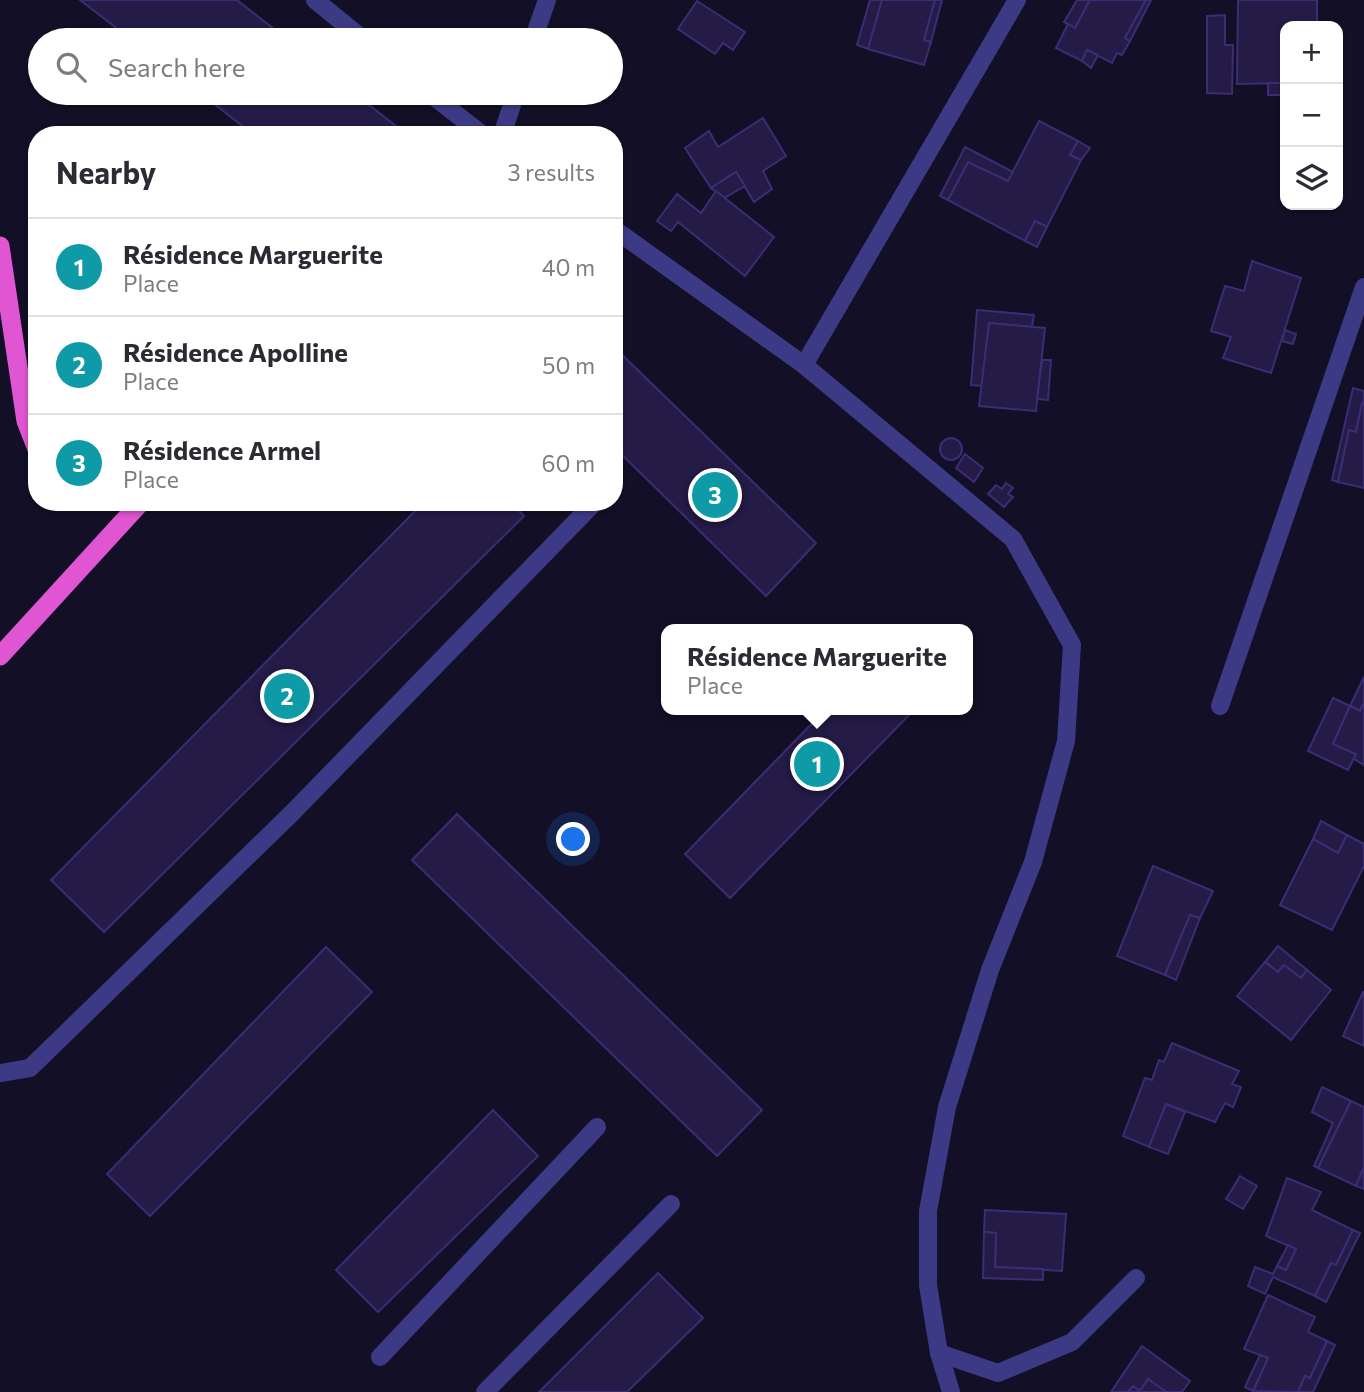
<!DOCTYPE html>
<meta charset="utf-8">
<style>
body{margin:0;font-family:Commissioner,sans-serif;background:#f2f2f3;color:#2b2b33}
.controls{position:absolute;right:21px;top:21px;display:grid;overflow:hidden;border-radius:14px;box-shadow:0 2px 5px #0004}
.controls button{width:63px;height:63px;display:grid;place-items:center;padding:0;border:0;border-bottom:2px solid #e1e1e2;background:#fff;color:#2b2b33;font:35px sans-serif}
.you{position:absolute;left:574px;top:840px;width:24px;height:24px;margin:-18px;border:5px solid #fff;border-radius:50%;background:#1a73e8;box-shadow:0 0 0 10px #1a73e833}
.badge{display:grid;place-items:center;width:46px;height:46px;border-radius:50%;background:#ea580c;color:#fff;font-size:23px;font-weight:700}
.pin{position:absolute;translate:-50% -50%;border:4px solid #fff;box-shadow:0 2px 7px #0006}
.popup{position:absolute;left:661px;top:624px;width:312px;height:91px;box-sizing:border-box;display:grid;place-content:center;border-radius:14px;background:#fff;filter:drop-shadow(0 2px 5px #0005);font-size:23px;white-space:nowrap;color:#7c7c81}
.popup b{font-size:26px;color:#2b2b33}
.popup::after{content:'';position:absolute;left:50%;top:100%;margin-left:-14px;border:14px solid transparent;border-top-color:#fff}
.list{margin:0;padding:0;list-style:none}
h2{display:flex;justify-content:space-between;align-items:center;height:91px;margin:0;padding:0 28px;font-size:30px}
h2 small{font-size:23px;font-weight:400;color:#7c7c81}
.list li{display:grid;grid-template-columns:46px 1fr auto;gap:21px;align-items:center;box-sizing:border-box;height:98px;padding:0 28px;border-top:2px solid #e1e1e2}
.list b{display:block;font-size:26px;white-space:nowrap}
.list p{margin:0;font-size:23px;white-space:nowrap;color:#7c7c81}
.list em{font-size:23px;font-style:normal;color:#7c7c81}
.icon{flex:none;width:38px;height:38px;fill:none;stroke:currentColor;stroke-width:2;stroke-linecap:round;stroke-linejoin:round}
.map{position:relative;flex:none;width:1364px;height:1392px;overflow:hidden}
.search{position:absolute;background:#fff;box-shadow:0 2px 5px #0004;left:28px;top:28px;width:595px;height:77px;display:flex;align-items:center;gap:18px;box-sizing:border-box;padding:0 24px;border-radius:38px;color:#7c7c81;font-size:26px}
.panel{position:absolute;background:#fff;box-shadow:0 2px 5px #0004;left:28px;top:126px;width:595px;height:385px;border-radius:28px}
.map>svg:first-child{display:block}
.building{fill:#241b47;stroke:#3b2d73;stroke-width:2}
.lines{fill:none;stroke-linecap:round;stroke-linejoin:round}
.service{stroke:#3d3a85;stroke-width:18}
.minor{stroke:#3d3a85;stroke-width:18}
.trunk{stroke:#e055d1;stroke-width:19}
</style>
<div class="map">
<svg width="1364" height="1392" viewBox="0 0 1364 1392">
<rect width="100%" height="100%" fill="#130f26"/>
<g class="building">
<path d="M80,0H237L288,40H132Z"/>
<path d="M870,0H882L868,49L857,45Z"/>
<path d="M882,0H935L924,40L931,42L924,65L868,49Z"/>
<path d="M935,0H942L931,42L924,40Z"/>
<path d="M1077,0H1090L1075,28L1064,22Z"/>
<path d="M1090,0H1146L1125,38L1130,41L1122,55L1117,53L1112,63L1087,50L1082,61L1056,48L1068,24L1075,28Z"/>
<path d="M1146,0H1151L1130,41L1125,38Z"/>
<path d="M1238,0H1317V25L1285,26V83L1237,84Z"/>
<path d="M697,1L745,32L733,50L723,43L715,54L678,29Z"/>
<path d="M1225,15V45H1233L1232,94L1207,93V16Z"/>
<path d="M1087,50L1098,55L1091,68L1082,61Z"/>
<rect x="1268" y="83" width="17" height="12"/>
<path d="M200,93H354L406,134L254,135Z"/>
<path d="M763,118L786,156L763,171L772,189L754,202L736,172L711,188L685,148L709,131L718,147Z"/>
<path d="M1039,121L1078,141L1070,155L1081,160L1047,227L1035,221L1025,241L948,200L968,162L1008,181Z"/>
<path d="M1078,141L1090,148L1081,160L1070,155Z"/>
<path d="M965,147L1013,172L1008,181L968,162L948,200L940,196Z"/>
<path d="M736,172L745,186L724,198L711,188Z"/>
<path d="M716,191L774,237L745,276L678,222L671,231L657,221L677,194L701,213Z"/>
<path d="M1035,221L1047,227L1037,247L1025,241Z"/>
<path d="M1252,261L1301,278L1271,373L1223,358L1231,337L1211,331L1225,286L1244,291Z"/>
<path d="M977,310L1034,315L1032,327L989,323L982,386L971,385Z"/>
<path d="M989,323L1045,328L1036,411L979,406Z"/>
<path d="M1285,330L1296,334L1293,344L1282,341Z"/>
<path d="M614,347L816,543L766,596L614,447Z"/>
<path d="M1042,360H1051L1048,400L1037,399Z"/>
<path d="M1353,388L1364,391V404L1362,403L1356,432L1349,430L1338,482L1332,480Z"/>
<path d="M1362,403L1364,404V488L1338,482L1349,430L1356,432Z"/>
<circle cx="951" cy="449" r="11"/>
<path d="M965,454L983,468L974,482L956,468Z"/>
<path d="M1006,483L1013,488L1008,494L1013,497L1004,507L988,494L996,485L1002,489Z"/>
<path d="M424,502H511L524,516L104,932L51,880Z"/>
<path d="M1364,677V702L1360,711L1350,706Z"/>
<path d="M1333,698L1350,706L1333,744L1356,754L1348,770L1308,751Z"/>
<path d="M1364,702V765L1354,759L1356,754L1333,744L1350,706L1360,711Z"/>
<path d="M825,710H914L730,898L685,854Z"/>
<path d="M457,814L762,1110L717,1156L412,860Z"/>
<path d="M1321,821L1347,835L1338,853L1313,839Z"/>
<path d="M1347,835L1364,844V866L1332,930L1280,905L1313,839L1338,853Z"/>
<path d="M1153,866L1213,891L1200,918L1190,915L1165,975L1117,956Z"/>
<path d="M1190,915L1200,918L1176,980L1165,975Z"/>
<path d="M1278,946L1307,970L1301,978L1284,965L1278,972L1265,962Z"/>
<path d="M326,947L372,992L150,1216L107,1174Z"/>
<path d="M1265,962L1278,972L1284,965L1301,978L1307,970L1331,990L1291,1040L1237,996Z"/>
<path d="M1363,992H1364V1046L1343,1036Z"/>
<path d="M1172,1043L1239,1071L1232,1084L1241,1087L1233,1107L1225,1103L1215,1122L1166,1104L1149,1147L1123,1136L1145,1078L1152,1080L1159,1060L1164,1062Z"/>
<path d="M1322,1087L1351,1101L1318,1168L1314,1166L1333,1123L1312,1112Z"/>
<path d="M1351,1101L1364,1107V1167L1356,1186L1318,1168Z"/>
<path d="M1166,1104L1185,1112L1168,1154L1149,1147Z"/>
<path d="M493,1110L538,1156L378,1312L336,1270Z"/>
<path d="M1364,1167V1189L1356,1186Z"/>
<path d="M1240,1176L1257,1186L1243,1209L1226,1199Z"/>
<path d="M1287,1178L1321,1192L1312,1210L1353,1230L1336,1265L1331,1263L1315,1296L1273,1277L1265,1294L1248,1286L1255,1267L1273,1274L1277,1266L1286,1270L1296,1249L1266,1236Z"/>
<path d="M985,1210L1066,1214L1062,1271L995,1267L996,1233L984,1232Z"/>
<path d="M1353,1230L1360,1233L1326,1302L1315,1296L1331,1263L1336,1265Z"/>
<path d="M984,1232L996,1233L995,1267L1043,1269V1280L983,1278Z"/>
<path d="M1288,1245L1296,1249L1286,1270L1277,1266Z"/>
<path d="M658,1273L703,1318L627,1392H539Z"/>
<path d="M1268,1295L1315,1317L1308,1332L1327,1341L1310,1378L1305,1376L1298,1392L1253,1391L1268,1358L1244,1349Z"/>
<path d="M1327,1341L1335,1345L1313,1392H1298L1305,1376L1310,1378Z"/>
<path d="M1142,1346L1190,1381L1182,1392H1166L1148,1379L1140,1391L1133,1386L1128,1392H1111Z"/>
<path d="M1260,1355L1268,1358L1253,1391L1245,1387Z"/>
<path d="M1148,1379L1166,1392H1128L1133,1386L1140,1391Z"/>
</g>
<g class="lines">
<g class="service">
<path d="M533,40L547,0"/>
<path d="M502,135L516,93"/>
<path d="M0,1073L30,1068L292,813L595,502"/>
<path d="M380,1357L597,1127"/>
<path d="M485,1392L671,1204"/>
</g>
<g class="minor">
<path d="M315,0L364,40"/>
<path d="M429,93L483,135"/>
<path d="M614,229L804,365L1013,539L1072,645L1066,741L1033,862L990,970L947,1107L928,1211V1285L939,1353L951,1392"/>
<path d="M804,365L1017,0"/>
<path d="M1220,706L1364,287"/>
<path d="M939,1353L998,1373L1072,1342L1136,1278"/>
</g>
<g class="trunk">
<path d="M0,246L26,421L37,449"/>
<path d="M0,656L141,502"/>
</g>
</g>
</svg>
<div class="controls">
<button>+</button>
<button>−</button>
<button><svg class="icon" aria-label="layers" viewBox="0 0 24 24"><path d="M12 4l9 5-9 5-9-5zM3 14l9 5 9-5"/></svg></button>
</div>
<div class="you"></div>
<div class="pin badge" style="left:817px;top:764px;background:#0f9aa8">1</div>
<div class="popup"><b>Résidence Marguerite</b>Place</div>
<div class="pin badge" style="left:287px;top:696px;background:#0f9aa8">2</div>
<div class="pin badge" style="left:715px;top:495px;background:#0f9aa8">3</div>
<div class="search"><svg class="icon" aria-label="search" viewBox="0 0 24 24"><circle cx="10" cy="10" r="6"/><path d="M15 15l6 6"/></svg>Search here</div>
<section class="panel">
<h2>Nearby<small>3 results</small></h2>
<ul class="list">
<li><span class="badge" style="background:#0f9aa8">1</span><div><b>Résidence Marguerite</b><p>Place</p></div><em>40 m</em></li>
<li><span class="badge" style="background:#0f9aa8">2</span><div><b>Résidence Apolline</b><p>Place</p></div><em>50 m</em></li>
<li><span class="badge" style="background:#0f9aa8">3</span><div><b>Résidence Armel</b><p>Place</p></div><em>60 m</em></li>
</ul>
</section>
</div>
